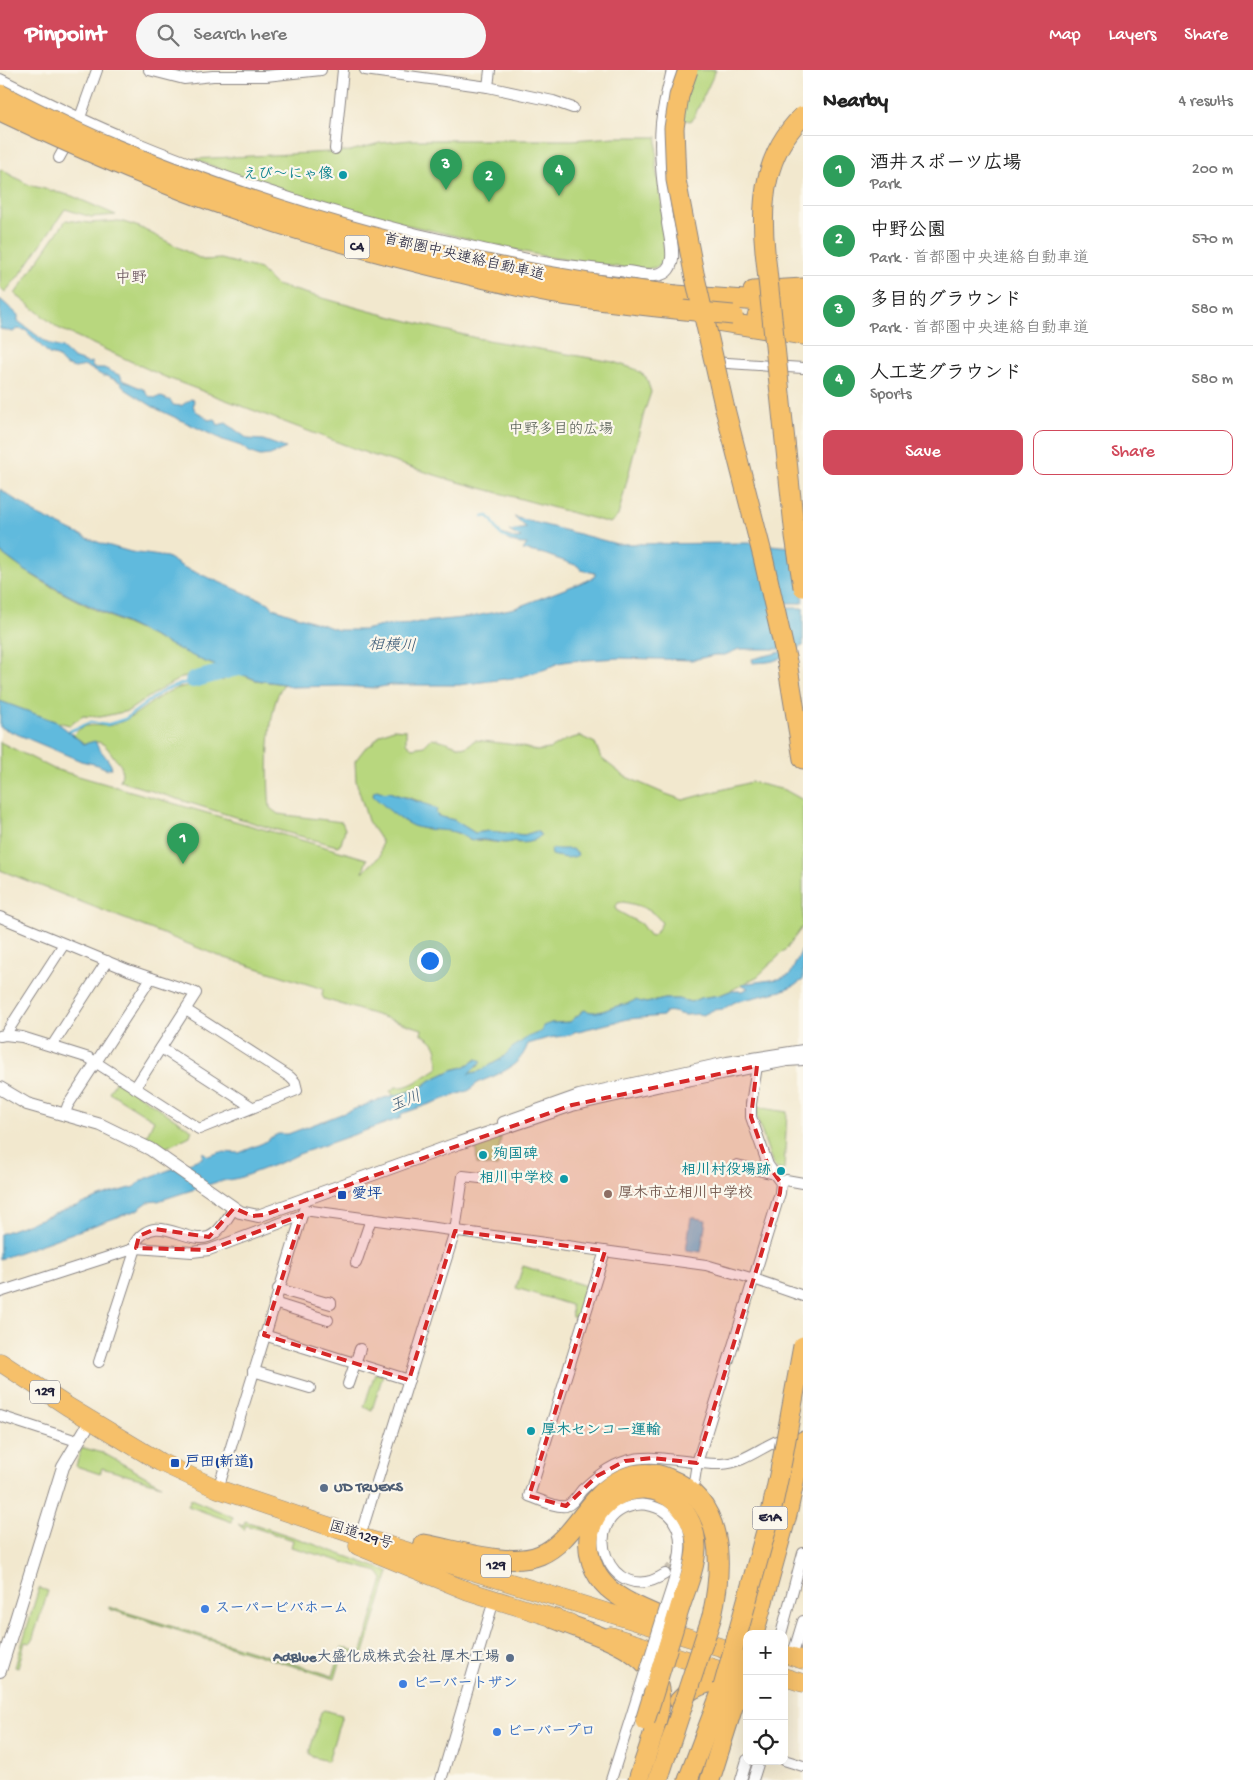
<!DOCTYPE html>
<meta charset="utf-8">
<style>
body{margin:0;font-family:"Gochi Hand","Klee One",sans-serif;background:#f6f6f6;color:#222}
.controls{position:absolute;right:15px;bottom:15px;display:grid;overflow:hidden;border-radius:10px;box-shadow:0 5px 20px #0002}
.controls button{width:45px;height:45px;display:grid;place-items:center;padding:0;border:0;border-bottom:1px solid #e0e0e0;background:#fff;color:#222;font:25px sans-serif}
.you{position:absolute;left:429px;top:890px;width:18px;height:18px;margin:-12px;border:4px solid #fff;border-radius:50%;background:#1a73e8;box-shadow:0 0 0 8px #1a73e833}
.badge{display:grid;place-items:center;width:32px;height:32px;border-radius:50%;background:#d1495b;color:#fff;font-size:16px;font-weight:700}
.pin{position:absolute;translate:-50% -41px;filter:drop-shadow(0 1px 2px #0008)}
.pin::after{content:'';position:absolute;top:26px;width:18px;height:15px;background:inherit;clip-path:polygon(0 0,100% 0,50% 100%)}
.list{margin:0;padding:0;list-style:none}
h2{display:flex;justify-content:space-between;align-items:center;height:65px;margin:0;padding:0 20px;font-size:21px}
h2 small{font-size:16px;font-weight:400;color:#767676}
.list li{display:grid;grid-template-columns:32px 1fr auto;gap:15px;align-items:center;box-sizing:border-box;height:70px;padding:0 20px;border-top:1px solid #e0e0e0}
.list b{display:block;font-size:19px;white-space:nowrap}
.list p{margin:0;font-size:16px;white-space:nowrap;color:#767676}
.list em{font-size:16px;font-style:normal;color:#767676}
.actions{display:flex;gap:10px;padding:15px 20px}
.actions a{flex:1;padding:11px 0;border:1px solid #d1495b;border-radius:10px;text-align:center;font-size:18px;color:#d1495b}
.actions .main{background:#d1495b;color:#fff}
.icon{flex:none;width:28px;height:28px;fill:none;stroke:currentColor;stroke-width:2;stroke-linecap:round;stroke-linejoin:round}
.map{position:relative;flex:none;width:803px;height:1710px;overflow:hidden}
header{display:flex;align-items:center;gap:30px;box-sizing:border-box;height:70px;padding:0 25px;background:#d1495b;color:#fff}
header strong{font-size:24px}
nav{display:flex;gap:28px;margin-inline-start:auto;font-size:18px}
.search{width:350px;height:45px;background:#f6f6f6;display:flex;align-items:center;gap:12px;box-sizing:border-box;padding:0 18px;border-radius:28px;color:#767676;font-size:19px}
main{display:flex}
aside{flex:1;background:#fff}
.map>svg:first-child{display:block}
.green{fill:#b8d77e;stroke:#6d7c5c;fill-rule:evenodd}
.water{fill:#60badd;stroke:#416e8c}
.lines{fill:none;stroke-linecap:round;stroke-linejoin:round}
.stream{stroke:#60badd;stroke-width:2.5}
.river{stroke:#60badd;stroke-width:16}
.minor-tunnel{stroke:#c8c0b1;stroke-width:10;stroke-dasharray:10 5;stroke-linecap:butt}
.minor-casing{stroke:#8a8584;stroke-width:12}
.tertiary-casing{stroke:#8a8584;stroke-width:14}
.trunk-casing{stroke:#8a8584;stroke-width:19}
.motorway-casing{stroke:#8a8584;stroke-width:21}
.minor{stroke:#fff;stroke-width:10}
.tertiary{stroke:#fff;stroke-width:12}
.trunk{stroke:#f6c06b;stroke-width:18}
.motorway{stroke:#f6c06b;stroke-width:19}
.minor-bridge-casing{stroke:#8a8584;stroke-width:12;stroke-linecap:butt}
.motorway-bridge-casing{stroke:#8a8584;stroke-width:21;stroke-linecap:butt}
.minor-bridge{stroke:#fff;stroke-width:10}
.motorway-bridge{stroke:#f6c06b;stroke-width:19}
.marked{fill:#d62828;fill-opacity:0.2;stroke:#d62828;stroke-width:4;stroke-dasharray:10 6;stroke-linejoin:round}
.culture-dot{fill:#0f9aa8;stroke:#fbf7ec;stroke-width:2}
.education-dot{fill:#8d6e63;stroke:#fbf7ec;stroke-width:2}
.transit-dot{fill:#1a4fb4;stroke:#fbf7ec;stroke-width:2}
.service-dot{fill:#5c6f8a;stroke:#fbf7ec;stroke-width:2}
.shop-dot{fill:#3f7fe0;stroke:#fbf7ec;stroke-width:2}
.labels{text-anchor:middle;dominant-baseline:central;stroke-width:4.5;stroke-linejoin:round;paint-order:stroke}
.shield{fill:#fbf7ec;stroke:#636270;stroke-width:1}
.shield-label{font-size:14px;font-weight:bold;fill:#22223b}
.culture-label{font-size:15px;font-weight:bold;fill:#0d838f;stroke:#fbf7ec;text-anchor:end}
.street-label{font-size:15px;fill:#22223b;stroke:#fbf7ec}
.park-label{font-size:15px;fill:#4f584f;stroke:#fbf7ec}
.education-label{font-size:15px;font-weight:bold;fill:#785e54;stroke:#fbf7ec;text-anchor:start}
.transit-label{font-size:15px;font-weight:bold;fill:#164399;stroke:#fbf7ec;text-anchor:start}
.service-label{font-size:15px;font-weight:bold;fill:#4e5e75;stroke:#fbf7ec;text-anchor:start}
.shop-label{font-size:15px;font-weight:bold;fill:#366cbe;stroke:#fbf7ec;text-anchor:start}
.neighbourhood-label{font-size:16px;fill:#624b56;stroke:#fbf7ec}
.water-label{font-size:16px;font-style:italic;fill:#385774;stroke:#fbf7ec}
</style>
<header>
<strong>Pinpoint</strong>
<div class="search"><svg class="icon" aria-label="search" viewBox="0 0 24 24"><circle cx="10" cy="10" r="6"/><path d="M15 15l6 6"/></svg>Search here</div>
<nav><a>Map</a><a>Layers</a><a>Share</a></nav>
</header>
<main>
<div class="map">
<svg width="803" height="1710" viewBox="0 0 803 1710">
<rect width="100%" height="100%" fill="#fbf7ec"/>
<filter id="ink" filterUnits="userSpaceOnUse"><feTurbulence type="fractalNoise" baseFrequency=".02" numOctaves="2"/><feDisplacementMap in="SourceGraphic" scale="10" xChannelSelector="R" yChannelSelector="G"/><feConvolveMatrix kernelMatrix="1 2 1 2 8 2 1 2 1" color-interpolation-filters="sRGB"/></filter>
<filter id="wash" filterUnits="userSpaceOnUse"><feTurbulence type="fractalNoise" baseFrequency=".0096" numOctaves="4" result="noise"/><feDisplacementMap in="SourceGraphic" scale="20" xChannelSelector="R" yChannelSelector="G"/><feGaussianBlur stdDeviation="1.12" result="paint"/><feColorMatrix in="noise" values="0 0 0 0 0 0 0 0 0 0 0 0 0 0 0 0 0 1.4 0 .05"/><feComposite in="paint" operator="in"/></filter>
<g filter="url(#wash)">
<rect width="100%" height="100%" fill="#f2e8ce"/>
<g class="green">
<path d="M676,0H716L692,51L666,48Z"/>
<path d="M615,67H657L656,99L661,124L666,190L658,197L639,200L547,187L347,141L276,119L193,89L350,81L380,73L411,70H572Z"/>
<path d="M0,99L29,115L72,126L116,145L91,147L65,139L22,202L5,222L0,217Z"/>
<path d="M66,150L90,153L120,151L139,157L203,190L221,189L260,199L276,215L369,241L476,268L613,292L635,299L646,307L651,322L644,343L618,446L610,453L451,410L369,384L165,307L58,258L15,224Z"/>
<path d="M0,482C59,530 137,556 203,591L219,597L183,607L161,619L128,641L100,647L83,646L70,655L57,652L0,631Z"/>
<path d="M239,603L255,610L284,614C266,635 267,710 270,738L278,744L342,752L345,759L341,774L337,776L270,758L120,711L122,704L121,695C107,682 107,666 85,674L73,665C88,648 99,660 116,654C137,647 152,629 172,620C186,615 203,613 218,609L223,611C227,604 232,604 239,603Z"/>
<path d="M393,659L406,660V673L412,678L424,676L432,668C445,670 455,677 466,677L475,670L516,675L537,681L549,679L566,670L580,666L595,673L601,688L624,706L663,723L683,730L751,712L785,720L803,730V856L786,879L758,906L730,921L720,925L700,928L691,932L679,929H665L646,933L635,931C627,935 619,935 611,938C601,942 595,944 584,940L570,952L551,953L542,961L512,978L501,989L480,1001L467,1005L472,999L479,996L477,989L464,997L452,1000L431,1010L419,1019L394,1026L390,1021L396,1017C410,1019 426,1005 438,998C437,980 439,973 421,964L422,959L324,929L322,925L323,919L219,886L0,800V672L54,699L367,789L363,802L380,786L382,772L368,751L356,711L355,691L365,678L372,674L381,664ZM377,720L385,723L389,722L402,727H407L422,732L438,746L454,750L475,763L489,761L524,765L537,761L534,771L518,773L514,771C505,776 482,769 469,770C460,763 448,759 436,759C431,759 426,760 421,758C400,753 389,739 373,725ZM623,832C639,835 653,839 662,853L657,861L652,866L649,865L641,854L616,840L615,837L618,833Z"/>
<path d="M116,1010L192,1060L190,1066L165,1078L155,1075L145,1069L154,1050L109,1022Z"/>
<path d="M756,1037L787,1042L784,1100L777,1099L773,1095L758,1051Z"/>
<path d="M501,1066L497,1097L477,1094L476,1076Z"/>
<path d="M523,1196L589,1217L579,1249L572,1247L571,1235L516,1218Z"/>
<path d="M375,1303L383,1305L372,1340L364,1337Z"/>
<path d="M84,1378L103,1383L161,1415L102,1398L100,1404L76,1396L81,1379Z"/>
<path d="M191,1429L233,1447L232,1452L188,1436Z"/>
<path d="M245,1451L305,1471L389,1502L363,1586L344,1580L335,1609L109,1539V1537L333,1606L342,1577L359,1582L362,1581L383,1509L378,1502L291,1477L293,1470L246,1455L244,1460L238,1454L243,1456Z"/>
<path d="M39,1518L48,1521L32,1571L29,1573L25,1572L18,1598L15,1597Z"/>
<path d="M324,1640L342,1645L328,1691L312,1687L309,1683L321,1642Z"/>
</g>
<g class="water">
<path d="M0,229L18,245V251L43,270L51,275L62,278L73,288L88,293L91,292L93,298H104L121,306L122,310L145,320C146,325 151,328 157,328L159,326L171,331L173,335L181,336L191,329L194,330C191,345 201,340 208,350L215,349L218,355L226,353L248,369L263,370L286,378L270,385L260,386L251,383L241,376L223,370L155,338L125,319L120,312L106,306H103L86,296L75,298L65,295L57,286L49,284L25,260L17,259L13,262L0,259Z"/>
<path d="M0,419L14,429L22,433L34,443L87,468L103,474L131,482L167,487L183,497L269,533L273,538L338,560H364L382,556L411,554L419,552H424L471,547L515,538L588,510L595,506V503L581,500L578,496L544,484L523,480L527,474C517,474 508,473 502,464L516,469L521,468L509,461L527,458L514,447L617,474L749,473L803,478V533H781L782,538H803V576C791,579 788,585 778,589C771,593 761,592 753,593L752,589L781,582L782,579H739L725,585H714L693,590L619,588L570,591L558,593L546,599L520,607L459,615H391L375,618L341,616L291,617L284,614L257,610L203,591L68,525L24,500L0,482Z"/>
<path d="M0,631L57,652L84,674L95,671C99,681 109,688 112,698L107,699L98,695L81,691L0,657Z"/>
<path d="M377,720L385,723L389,722L431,736L437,740L436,743L438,746L454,750L475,763L489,761L524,765L537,761L541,765C536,772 521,775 514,771C501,777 486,766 472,771C466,769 462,764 455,762C441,759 427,761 413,756C396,748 387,738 373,726L374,721Z"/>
<path d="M554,779H572L577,783L578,785C570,790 560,787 552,785L551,780Z"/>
<path d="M803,877V910L795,915L781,921L735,932L723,939L713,940L703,945C696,943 693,945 686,945C678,945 673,940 665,942L663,946L628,949L574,962L571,965L548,968L528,974C522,991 510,999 494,1006C485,1010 476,1012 470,1020L401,1044V1048L299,1084L287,1090L239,1108L217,1112L158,1131L148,1132L137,1140L0,1189V1164L111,1123L135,1117L142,1110L202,1088L203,1082L208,1086L221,1082L239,1083L263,1073L270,1068L278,1064H288L384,1028L419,1019L431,1010L452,1000L464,997L477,989L482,991C478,997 472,999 468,1004L480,1001L501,989L512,978L528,967L542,961L543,956L551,953L570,952L584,940C595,944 601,942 611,938C619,935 627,935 635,930L646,933L665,929H679L691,932L700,928L720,925L730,921H743L748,918L741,914L779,909L790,905Z"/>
<path d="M691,1147L706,1150L701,1182L686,1180Z"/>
</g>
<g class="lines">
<g class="stream">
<path d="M483,447L488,446C497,454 495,464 507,468"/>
<path d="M70,661L91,652L106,655L125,649L164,620L193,610"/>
</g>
<path class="river" d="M193,610L233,599L252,596"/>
</g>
</g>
<g filter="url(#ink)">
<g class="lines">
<path class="minor-tunnel" d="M665,1504C678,1493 686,1473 688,1456"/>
<defs>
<g id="minor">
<path d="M149,0L184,9L213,6H266L321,0"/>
<path d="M365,0L488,17L490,0"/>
<path d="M0,9C41,29 81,50 123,67C236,114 354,151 474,177C497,182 521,188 544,192C572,196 600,199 627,202"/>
<path d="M488,17L553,31L573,38"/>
<path d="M78,53L97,0"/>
<path d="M335,79L343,0"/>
<path d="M59,88L69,70"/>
<path d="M668,153C663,119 658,87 661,53C663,35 668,18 672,0"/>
<path d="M712,292L803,298"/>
<path d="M0,847L128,900L196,923L135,1018"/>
<path d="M5,965L64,874"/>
<path d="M0,966L5,965L22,967L89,988L199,1059L297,1020L295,1012L290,1007L186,940"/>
<path d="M52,976L107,891"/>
<path d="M161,978L252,1037"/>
<path d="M65,1043L68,1035L151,908"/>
<path d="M503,1052L579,1025L727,992L803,980"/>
<path d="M737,1095L775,1104"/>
<path d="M781,1113L786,1110L803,1113"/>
<path d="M304,1140L706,1195L754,1209L803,1226"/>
<path d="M605,1181L529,1426C538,1429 557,1438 566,1436C573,1434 577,1426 582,1420C595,1408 609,1396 626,1391C656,1382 690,1395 721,1394C746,1393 764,1374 787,1367"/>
<path d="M356,1193L371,1149"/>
<path d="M278,1219L331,1234V1233L328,1232"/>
<path d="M0,1222L136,1178L192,1182L209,1180L302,1145"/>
<path d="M274,1233L328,1250"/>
<path d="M264,1265L409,1310"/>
<path d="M99,1292L136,1178L135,1173C156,1141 184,1174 208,1167C219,1164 228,1147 234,1138"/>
<path d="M253,1301L310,1318"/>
<path d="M348,1314L360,1279"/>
<path d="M0,1346L77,1371"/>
<path d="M694,1412L697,1393L780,1123L781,1113L768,1095L751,1047V1034L757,996"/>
<path d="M218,1419L303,1142"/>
<path d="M363,1457L455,1161L463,1106L480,1108"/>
<path d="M665,1504C609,1541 575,1445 636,1435C645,1433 654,1436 662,1440C695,1460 675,1506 666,1535"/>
<path d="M781,1564L803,1483"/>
<path d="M792,1587L803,1551"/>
<path d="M784,1690L803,1696"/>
<path d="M441,1710L494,1530"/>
<path d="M611,1710L641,1615"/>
<path d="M741,1710L747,1690"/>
<path d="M753,1710L759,1691"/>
</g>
<g id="tertiary">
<path d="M627,202C636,203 646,206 654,205C682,204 670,169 668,153"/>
<path d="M0,1018L27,1034L101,1055L150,1079L240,1142L258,1146L459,1073L572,1035L661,1015L787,990L803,989"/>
<path d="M0,1601L63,1397L91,1350"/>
</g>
<g id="trunk">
<path d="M0,1292L67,1336L160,1392L218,1419L361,1467L746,1585"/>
<path d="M358,1476L468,1521L570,1553"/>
<path d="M611,1566L742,1607"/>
<path d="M784,1584L803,1590"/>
<path d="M784,1607L803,1613"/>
</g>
<g id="motorway">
<path d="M753,221L803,218"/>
<path d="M676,225L803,234"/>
<path d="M757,246L803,249"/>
<path d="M710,250L803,265"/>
<path d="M787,592L803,689"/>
<path d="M424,1474C457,1480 509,1498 540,1485C572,1472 586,1430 616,1412C631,1402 652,1401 668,1408C726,1431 723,1496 712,1546"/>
<path d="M555,1549C596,1567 669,1580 659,1640C655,1664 645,1687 638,1710"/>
<path d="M672,1552C651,1542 626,1534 608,1518C576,1488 584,1434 629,1421C665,1411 697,1443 696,1479C695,1498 686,1519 680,1537"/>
<path d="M754,1564L787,1445L803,1371"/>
<path d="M679,1631C694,1613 718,1609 741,1612"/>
<path d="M658,1710L674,1662"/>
<path d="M688,1710L723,1617"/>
<path d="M710,1710L738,1621"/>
</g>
</defs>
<use href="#minor" class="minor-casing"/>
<use href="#tertiary" class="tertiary-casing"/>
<use href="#trunk" class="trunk-casing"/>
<use href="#motorway" class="motorway-casing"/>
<use href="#minor" class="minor"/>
<use href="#tertiary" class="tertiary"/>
<use href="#trunk" class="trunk"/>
<use href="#motorway" class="motorway"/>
<defs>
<path id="minor-bridge" d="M641,1615L666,1535"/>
<g id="motorway-bridge">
<path d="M688,0L679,26L674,58L676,110L694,203L724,335L763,487L787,592"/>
<path d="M0,24C37,43 74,62 113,78C294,153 481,202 676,225"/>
<path d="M0,41C76,77 154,112 234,139C306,164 381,184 456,202C487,209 518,217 549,223C610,233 671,239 733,245"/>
<path d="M803,46C765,82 760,131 765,181L795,466L803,517"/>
<path d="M723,1617L771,1443L782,1391L803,1276"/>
<path d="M738,1621L747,1590"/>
<path d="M645,1651L680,1537"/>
<path d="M674,1662L712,1546"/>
</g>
</defs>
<use href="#minor-bridge" class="minor-bridge-casing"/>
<use href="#motorway-bridge" class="motorway-bridge-casing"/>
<use href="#minor-bridge" class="minor-bridge"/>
<use href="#motorway-bridge" class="motorway-bridge"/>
</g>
</g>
<path class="marked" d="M757,996L751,1047L768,1095L781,1113L780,1123L697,1393L652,1388L625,1391L597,1406L566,1436L529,1426L605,1181L455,1161L409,1310L264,1265L302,1145L209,1180L136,1178L139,1166L155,1159L209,1167L234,1138L252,1146L264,1145L572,1035Z"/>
<g class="culture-dot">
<circle cx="343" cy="105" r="5"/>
<circle cx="483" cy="1085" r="5"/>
<circle cx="781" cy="1101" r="5"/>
<circle cx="564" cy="1109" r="5"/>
<circle cx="531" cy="1361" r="5"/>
</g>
<circle class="education-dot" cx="608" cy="1124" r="5"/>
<g class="transit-dot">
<rect x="337" y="1120" width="10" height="10" rx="2.5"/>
<rect x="170" y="1388" width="10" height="10" rx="2.5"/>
</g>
<g class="service-dot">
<circle cx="324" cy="1418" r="5"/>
<circle cx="510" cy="1588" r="5"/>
</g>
<g class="shop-dot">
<circle cx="205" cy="1539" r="5"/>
<circle cx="403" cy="1614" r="5"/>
<circle cx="497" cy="1662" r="5"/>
</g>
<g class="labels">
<g class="shield">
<rect x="344.5" y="165.5" width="25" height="23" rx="4"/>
<rect x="30" y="1310.5" width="30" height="23" rx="4"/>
<rect x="752.5" y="1436.5" width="35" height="23" rx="4"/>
<rect x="481" y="1484.5" width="30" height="23" rx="4"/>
</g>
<g class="shield-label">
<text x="357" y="177">C4</text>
<text x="45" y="1322">129</text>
<text x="770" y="1448">E1A</text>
<text x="496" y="1496">129</text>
</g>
<g class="culture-label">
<text x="333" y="105">えび～にゃ像</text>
<text x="493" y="1085" text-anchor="start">殉国碑</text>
<text x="771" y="1101">相川村役場跡</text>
<text x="554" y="1109">相川中学校</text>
<text x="541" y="1361" text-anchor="start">厚木センコー運輸</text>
</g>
<g class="street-label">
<text transform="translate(464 188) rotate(13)">首都圏中央連絡自動車道</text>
<text transform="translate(361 1466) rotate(17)">国道129号</text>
</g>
<g class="park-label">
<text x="561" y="360">中野多目的広場</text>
</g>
<g class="education-label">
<text x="618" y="1124">厚木市立相川中学校</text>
</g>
<g class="transit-label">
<text x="352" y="1125">愛坪</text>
<text x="185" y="1393">戸田(新道)</text>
</g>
<g class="service-label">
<text x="334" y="1418">UD TRUEKS</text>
<text x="500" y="1588" text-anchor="end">AdBlue大盛化成株式会社 厚木工場</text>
</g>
<g class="shop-label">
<text x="215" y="1539">スーパービバホーム</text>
<text x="413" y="1614">ビーバートザン</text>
<text x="507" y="1662">ビーバープロ</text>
</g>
<g class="neighbourhood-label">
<text x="131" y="209">中野</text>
</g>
<g class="water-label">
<text transform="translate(392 577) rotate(2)">相模川</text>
<text transform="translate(406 1033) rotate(-22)">玉川</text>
</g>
</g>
</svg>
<div class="controls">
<button>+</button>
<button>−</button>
<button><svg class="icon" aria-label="locate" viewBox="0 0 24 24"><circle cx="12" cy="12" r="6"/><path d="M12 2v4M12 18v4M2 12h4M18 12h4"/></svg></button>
</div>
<div class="you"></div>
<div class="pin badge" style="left:183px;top:794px;background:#2e9e5b">1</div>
<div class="pin badge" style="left:489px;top:132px;background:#2e9e5b">2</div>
<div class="pin badge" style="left:446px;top:120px;background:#2e9e5b">3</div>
<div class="pin badge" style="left:559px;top:126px;background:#2e9e5b">4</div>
</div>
<aside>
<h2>Nearby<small>4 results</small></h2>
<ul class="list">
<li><span class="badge" style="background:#2e9e5b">1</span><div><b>酒井スポーツ広場</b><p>Park</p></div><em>200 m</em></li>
<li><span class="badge" style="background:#2e9e5b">2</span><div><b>中野公園</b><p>Park · 首都圏中央連絡自動車道</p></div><em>570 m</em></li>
<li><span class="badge" style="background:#2e9e5b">3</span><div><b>多目的グラウンド</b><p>Park · 首都圏中央連絡自動車道</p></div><em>580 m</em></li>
<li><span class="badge" style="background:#2e9e5b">4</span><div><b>人工芝グラウンド</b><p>Sports</p></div><em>580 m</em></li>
</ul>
<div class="actions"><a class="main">Save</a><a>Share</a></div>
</aside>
</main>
